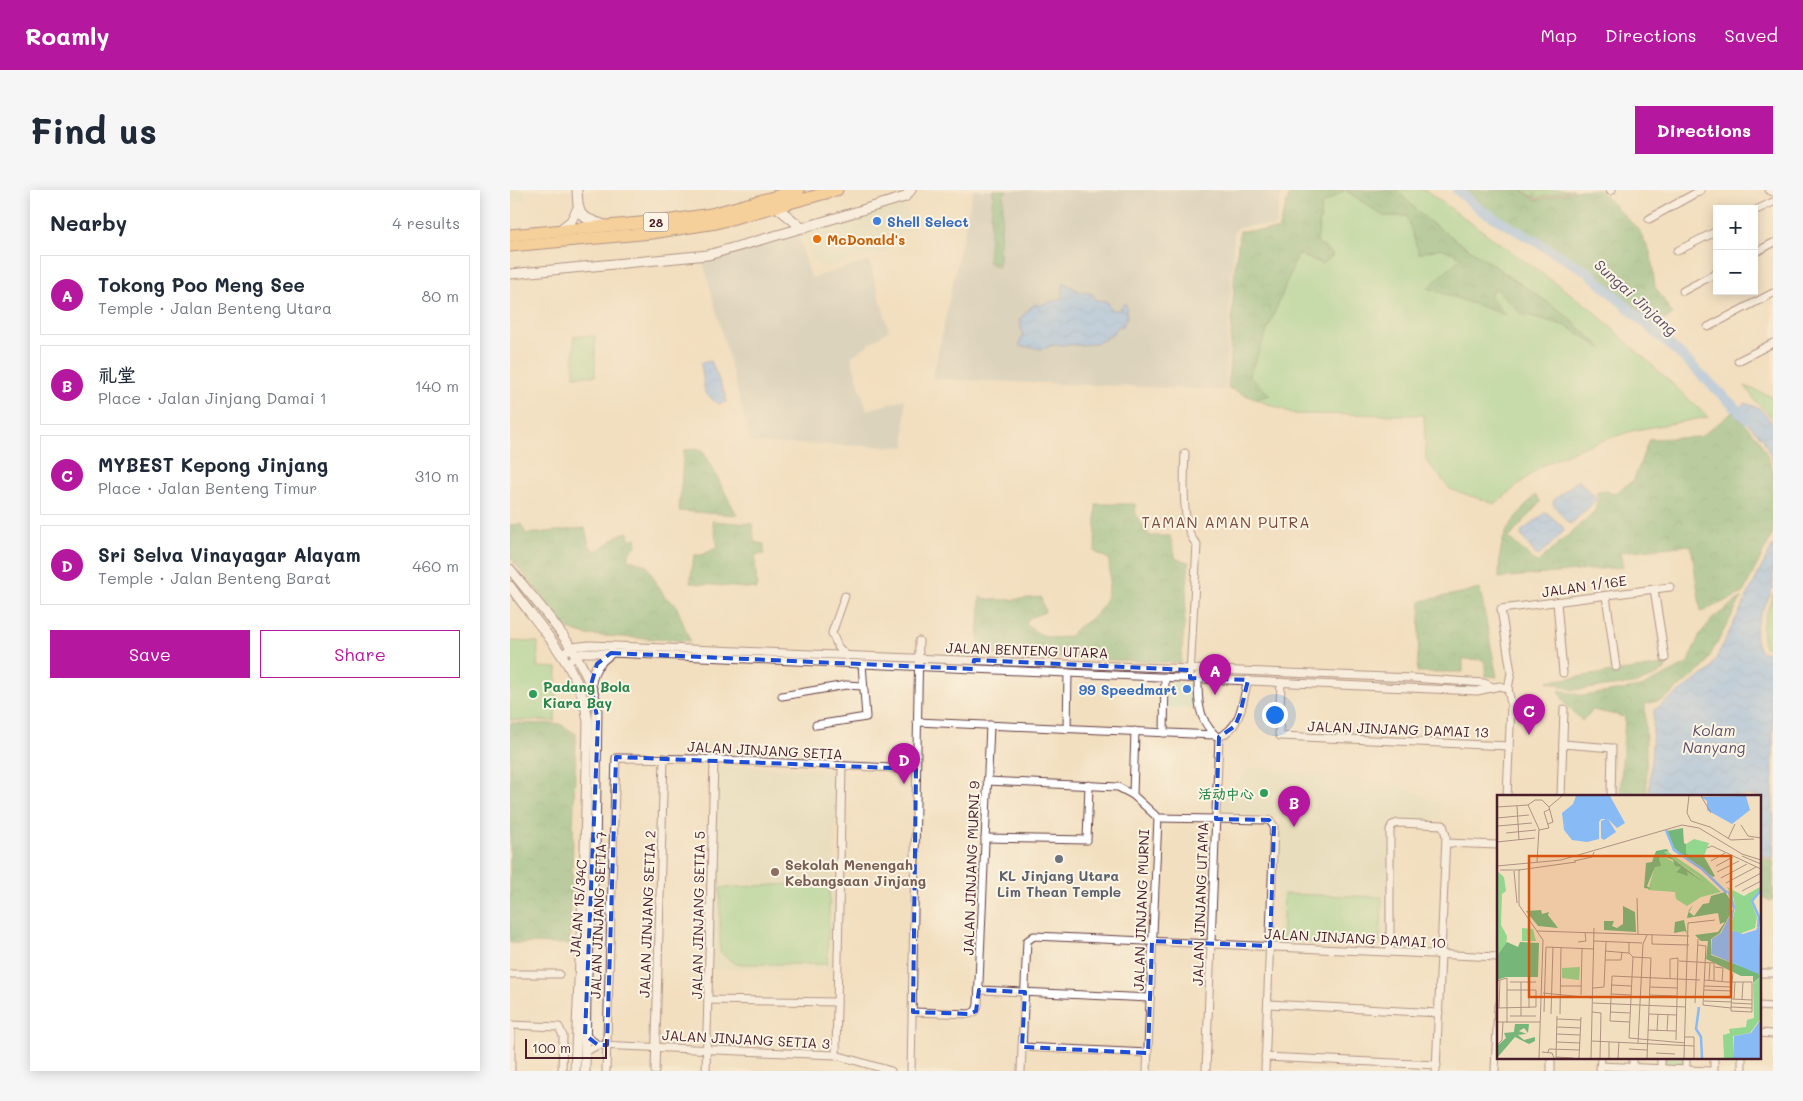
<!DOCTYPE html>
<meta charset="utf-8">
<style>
body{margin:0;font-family:Mali,"LXGW WenKai TC",sans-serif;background:#f6f6f7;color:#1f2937}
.controls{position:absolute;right:15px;top:15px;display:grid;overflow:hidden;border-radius:0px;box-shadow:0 2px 12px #0003}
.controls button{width:45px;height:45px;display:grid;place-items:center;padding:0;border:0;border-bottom:1px solid #e0e1e3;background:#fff;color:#1f2937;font:25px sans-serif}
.scale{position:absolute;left:15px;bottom:12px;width:82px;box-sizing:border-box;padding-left:5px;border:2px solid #4a1f2b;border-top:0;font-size:14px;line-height:18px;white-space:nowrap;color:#4a1f2b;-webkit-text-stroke:4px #fcf5e5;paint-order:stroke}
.you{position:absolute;left:764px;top:524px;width:18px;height:18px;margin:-12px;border:4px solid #fff;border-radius:50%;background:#1a73e8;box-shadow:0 0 0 8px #1a73e833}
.badge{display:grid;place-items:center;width:32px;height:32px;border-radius:50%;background:#b5179e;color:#fff;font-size:16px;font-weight:700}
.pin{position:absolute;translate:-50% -41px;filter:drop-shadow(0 1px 2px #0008)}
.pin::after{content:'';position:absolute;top:26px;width:18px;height:15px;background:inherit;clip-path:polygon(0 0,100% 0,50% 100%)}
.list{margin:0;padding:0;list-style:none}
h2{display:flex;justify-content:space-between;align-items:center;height:65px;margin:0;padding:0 20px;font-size:21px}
h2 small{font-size:16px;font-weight:400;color:#747a83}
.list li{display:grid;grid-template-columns:32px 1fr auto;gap:15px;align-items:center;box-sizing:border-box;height:80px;margin:0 10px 10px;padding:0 10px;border:1px solid #e0e1e3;border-radius:0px}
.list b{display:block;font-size:19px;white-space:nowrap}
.list p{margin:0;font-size:16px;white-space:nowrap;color:#747a83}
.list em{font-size:16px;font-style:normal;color:#747a83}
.actions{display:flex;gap:10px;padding:15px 20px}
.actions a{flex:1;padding:11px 0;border:1px solid #b5179e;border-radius:0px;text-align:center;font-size:18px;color:#b5179e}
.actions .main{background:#b5179e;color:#fff}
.map{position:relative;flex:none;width:1263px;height:881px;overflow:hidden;border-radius:0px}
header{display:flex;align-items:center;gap:30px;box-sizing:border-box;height:70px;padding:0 25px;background:#b5179e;color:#fff}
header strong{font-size:24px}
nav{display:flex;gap:28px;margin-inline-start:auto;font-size:18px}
.intro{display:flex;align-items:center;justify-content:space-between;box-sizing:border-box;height:120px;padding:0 30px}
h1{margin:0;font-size:35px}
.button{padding:12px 22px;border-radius:0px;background:#b5179e;color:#fff;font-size:18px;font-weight:700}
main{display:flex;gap:30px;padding:0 30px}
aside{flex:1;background:#fff;border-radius:0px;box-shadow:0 2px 12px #0003}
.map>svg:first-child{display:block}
.built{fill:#dcdebc}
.industrial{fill:#c2c6b9}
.green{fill:#93d68e;stroke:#6e7a5c}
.forest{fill:url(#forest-crowns);stroke:#606b52}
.cemetery{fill:url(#cemetery-stones);stroke:#6e7a5c}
.water{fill:url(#water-waves);stroke:#696d90}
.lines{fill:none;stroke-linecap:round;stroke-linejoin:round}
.river{stroke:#88bbf5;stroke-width:10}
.minor-casing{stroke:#633c41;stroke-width:9}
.tertiary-casing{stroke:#633c41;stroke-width:11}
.trunk-casing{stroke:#633c41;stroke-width:13}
.minor{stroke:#fff;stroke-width:7}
.tertiary{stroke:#fff;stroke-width:9}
.trunk{stroke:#fabe6e;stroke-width:11}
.marked{fill:none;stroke:#1d4ed8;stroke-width:4;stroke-dasharray:10 6;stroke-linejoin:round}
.shop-dot{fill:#3f7fe0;stroke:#fcf5e5;stroke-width:2}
.food-dot{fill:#e8710a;stroke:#fcf5e5;stroke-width:2}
.leisure-dot{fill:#2e9e5b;stroke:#fcf5e5;stroke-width:2}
.worship-dot{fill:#6b7280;stroke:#fcf5e5;stroke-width:2}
.education-dot{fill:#8d6e63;stroke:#fcf5e5;stroke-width:2}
.labels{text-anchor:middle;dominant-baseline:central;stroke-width:4;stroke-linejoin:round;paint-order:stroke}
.shield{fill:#fcf5e5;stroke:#7f5f63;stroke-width:1}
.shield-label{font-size:12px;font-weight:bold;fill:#4a1f2b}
.shop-label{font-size:14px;font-weight:bold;fill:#366cbe;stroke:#fcf5e5;text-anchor:start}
.food-label{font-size:14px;font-weight:bold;fill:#c56008;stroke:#fcf5e5;text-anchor:start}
.street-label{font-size:14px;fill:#4a1f2b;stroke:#fcf5e5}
.leisure-label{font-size:14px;font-weight:bold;fill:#27864d;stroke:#fcf5e5;text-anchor:start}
.education-label{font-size:14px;font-weight:bold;fill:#785e54;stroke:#fcf5e5;text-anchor:start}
.worship-label{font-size:14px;font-weight:bold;fill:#5b616d;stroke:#fcf5e5}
.water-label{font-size:15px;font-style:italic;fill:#5d4e68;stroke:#fcf5e5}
.neighbourhood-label{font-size:15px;letter-spacing:1px;fill:#7c4c3b;stroke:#fcf5e5}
.inset-river{fill:none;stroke:#88bbf5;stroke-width:2.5}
.inset-road{fill:none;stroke:#af9284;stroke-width:1}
.view{fill:#d8530f;fill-opacity:0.15;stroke:#d8530f;stroke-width:2.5}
.inset-edge{fill:none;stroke:#4a1f2b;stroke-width:2.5}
</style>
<header>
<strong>Roamly</strong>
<nav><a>Map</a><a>Directions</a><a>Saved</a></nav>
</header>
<div class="intro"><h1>Find us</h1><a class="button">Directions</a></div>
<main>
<aside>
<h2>Nearby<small>4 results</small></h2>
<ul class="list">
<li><span class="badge">A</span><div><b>Tokong Poo Meng See</b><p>Temple · Jalan Benteng Utara</p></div><em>80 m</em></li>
<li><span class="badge">B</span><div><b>礼堂</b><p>Place · Jalan Jinjang Damai 1</p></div><em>140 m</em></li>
<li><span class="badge">C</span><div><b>MYBEST Kepong Jinjang</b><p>Place · Jalan Benteng Timur</p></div><em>310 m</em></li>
<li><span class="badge">D</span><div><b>Sri Selva Vinayagar Alayam</b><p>Temple · Jalan Benteng Barat</p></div><em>460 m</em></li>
</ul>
<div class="actions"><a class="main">Save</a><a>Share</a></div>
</aside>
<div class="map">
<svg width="1263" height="881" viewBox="0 0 1263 881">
<defs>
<pattern id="forest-crowns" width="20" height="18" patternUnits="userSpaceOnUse" patternTransform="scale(1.25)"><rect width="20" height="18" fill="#76b779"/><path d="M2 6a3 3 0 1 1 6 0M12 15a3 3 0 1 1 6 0" fill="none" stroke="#639463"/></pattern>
<pattern id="cemetery-stones" width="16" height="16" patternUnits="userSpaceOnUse" patternTransform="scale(1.25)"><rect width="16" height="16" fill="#93d68e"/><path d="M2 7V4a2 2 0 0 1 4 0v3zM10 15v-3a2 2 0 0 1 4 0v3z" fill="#80b77b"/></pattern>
<pattern id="water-waves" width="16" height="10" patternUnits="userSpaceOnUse" patternTransform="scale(1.25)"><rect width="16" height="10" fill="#88bbf5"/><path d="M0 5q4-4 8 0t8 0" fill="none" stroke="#77a0d2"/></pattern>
</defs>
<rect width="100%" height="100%" fill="#fcf5e5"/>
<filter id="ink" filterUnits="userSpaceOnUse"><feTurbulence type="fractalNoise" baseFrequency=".02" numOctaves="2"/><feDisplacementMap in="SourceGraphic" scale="10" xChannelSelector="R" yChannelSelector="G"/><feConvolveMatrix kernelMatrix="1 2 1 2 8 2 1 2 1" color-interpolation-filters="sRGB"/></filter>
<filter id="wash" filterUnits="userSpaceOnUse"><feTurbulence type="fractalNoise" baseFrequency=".0096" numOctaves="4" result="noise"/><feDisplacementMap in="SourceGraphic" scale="20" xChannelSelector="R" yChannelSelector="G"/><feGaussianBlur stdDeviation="1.12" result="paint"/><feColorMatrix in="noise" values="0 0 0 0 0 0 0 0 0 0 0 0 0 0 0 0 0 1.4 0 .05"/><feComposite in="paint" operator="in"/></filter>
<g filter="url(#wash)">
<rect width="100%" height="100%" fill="#f2dfbf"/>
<g class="built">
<path d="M0,0H14L16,11L0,13Z"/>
<path d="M395,12L404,40L377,49L379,60L316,78L307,75L301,68L294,43Z"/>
<path d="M657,492L686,494L687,518H656Z"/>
<path d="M212,576L324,580L327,584L322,780L203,779L208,581Z"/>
<path d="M742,577L880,593L931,613L930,630L879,629L876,757L765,754L770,628L711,625L714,604Z"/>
</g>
<g class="industrial">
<path d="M463,0H772L765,37L747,35L727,38L724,42L715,200L422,189Z"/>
<path d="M288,44L301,88L359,71L379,140L341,167L357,220L395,209V257L241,253L193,71Z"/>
</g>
<g class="green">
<path d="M835,0L873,26H897L931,58L952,67L918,98L994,124L979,105L985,98L1010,123L1057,136L1090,157L1053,123L917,30L887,0H915L1079,117L1198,227L1125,240L1073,257L1031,276L985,314L940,299L916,270L914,225L785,224L745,209L759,205L739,186L788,64L813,74L823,65L807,52L812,14Z"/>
<rect x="64" y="146" width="21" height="40"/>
<path d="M1235,196L1263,207V229L1246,212Z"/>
<path d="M1263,404V458L1254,457L1252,437Z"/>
<path d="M0,451L28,452L27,477L47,478L45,531L0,530Z"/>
<path d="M320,692L317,774H225L210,762V698Z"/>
<path d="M774,704L872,707L870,754L772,751Z"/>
<path d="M1154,867H1173V878L1154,877Z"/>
</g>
<g class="forest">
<path d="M483,0H497L494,4L488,78L478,72Z"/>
<path d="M781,0H835L812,14L807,52L823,64L813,74L788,64L739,186L760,205L745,209L718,198L725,76L730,41L768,40Z"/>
<path d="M836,0H887L917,30L1053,123L1093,159L1057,136L1010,123L985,98L979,106L995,125L918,98L952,67L931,58L909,64L897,26H873Z"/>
<path d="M956,0H1011L1026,10L1071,0H1089L1129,40L1141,64L1145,97L1163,125L1146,134L1085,84L988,28Z"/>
<path d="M1223,222L1250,250L1263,279V343L1233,403L1191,422L1181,355L1110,362L1113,377L989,388C989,343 996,339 1025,305L1031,311L999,348L1027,373L1085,321L1088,307L1086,302L1093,300L1104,304L1124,290L1139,249L1190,247Z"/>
<path d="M192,259L227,325L169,321L174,260Z"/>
<path d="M586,314H625L626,326L640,346H660L666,369L679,372L671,473L468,464L470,407C487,413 513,408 531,407L535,422L519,428L516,434C528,446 542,450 560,446C568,434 578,433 587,423C601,407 600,389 599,369L585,362Z"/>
<path d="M202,331L243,334L244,352L254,354V364L245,365L247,399L180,393L184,365H192L208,357Z"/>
<path d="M11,334L16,344L75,338L79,356L85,361C98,358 105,343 118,342L119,350L126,348L127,355L120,362L118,369L136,375L155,407L166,415L180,451L76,445L58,439L0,367V335Z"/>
<path d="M970,399L987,487L976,486L974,470L953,469V482H907L911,411Z"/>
<path d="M1232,407L1194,477L1153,510L1135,514L1137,606H1110L1115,527L1083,520L1072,531L1055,514L1049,500L1073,506L1131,497L1177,474L1190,444L1203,428Z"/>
<path d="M1154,475L1156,479L1144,487L1124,494L1063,500L1038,491Z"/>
<path d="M0,533L50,534L66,544L60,754L0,753Z"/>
<path d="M1249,666L1263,671V709L1260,711L1249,705Z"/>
</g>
<path class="cemetery" d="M1012,0H1064L1026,8Z"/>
<g class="water">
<path d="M554,92L568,101L583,104L585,110L596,111L601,120H610L613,114H616L617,127L612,137L608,136C594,160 568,154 545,155C540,155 536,159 531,159C523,158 519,156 511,157L509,154L513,145L509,130L524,114L531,115L552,108Z"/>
<path d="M201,171L216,207V212L208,214L195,203L191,173Z"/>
<path d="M1235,213L1249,218L1263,233V272L1253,249L1226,221Z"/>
<path d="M1068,290L1084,305L1086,310L1061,334L1058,333L1043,314L1044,310Z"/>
<path d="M1036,322L1052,336L1054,341L1030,365H1026L1011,345L1012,341Z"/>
<path d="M1263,355C1263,368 1263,383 1263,395C1259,416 1235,437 1251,462L1263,463V669L1249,664V606H1139L1144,520L1200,480Z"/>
</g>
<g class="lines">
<path class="river" d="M947,0L971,20L1078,82L1173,167L1237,229"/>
</g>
</g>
<g filter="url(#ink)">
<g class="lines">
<defs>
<g id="minor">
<path d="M1259,0L1263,2"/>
<path d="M1100,1L1102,0"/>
<path d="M1244,21L1263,12"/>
<path d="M1139,29L1191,0"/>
<path d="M1167,61L1207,41"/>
<path d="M1244,63L1263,53"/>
<path d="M1173,101L1207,83"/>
<path d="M1198,137L1263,103"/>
<path d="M1228,171L1263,153"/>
<path d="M675,263C674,282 671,343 687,354L680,485"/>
<path d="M1144,399L1155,468"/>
<path d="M335,406L322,443L328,457L337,466"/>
<path d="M1096,406L1106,477"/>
<path d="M1047,412L1053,483"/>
<path d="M52,465L61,457L80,455L902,488L974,493L983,497"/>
<path d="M57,473L71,463H101L967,501L990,496L998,499"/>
<path d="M688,486C688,508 687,528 705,545"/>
<path d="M771,492L769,544L770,546L999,556"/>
<path d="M998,499L1001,482L991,419L1160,397"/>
<path d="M272,506L336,495L353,496"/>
<path d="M407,532L705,545"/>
<path d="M306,535L356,527L352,474"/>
<path d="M557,539L558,483"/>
<path d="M625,541L623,605L648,628L637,881"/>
<path d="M654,543L655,487"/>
<path d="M709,547C732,537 732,512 738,490"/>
<path d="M1053,554L1102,558L1101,606"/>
<path d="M477,591L608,597L623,605"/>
<path d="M997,606L1001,514L998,499"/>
<path d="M1051,606L1054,519"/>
<path d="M648,628L759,630L764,636L755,881"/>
<path d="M475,648L577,650L579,595"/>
<path d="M936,653L988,655"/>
<path d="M880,762V641L882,635L888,633L933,635L936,646L926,881"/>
<path d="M1249,783H1263"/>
<path d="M0,784H49"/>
<path d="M469,800L640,808"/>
<path d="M198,810L327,812"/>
<path d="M758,814L929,823"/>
<path d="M1249,816L1263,817"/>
<path d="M403,822L460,824L466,821L468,815L480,535"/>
<path d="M0,835L49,837L53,846L52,881"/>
<path d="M1,835V881"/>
<path d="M1249,843L1263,844"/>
<path d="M75,845L88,855L75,862"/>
<path d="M88,855L326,865L381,881"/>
<path d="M512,857L638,863"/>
<path d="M326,865L332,576"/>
<path d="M755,867L927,875"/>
<path d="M1090,876L1200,881"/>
<path d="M1123,878V867"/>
<path d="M1151,879V867"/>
<path d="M1176,880V867"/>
<path d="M96,881L106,568L188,569L406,579"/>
<path d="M145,881L154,568"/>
<path d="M196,881L204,570"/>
<path d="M401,881L409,451"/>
<path d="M511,881L517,751L524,746L988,767"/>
<path d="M696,881L709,547"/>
<path d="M985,881L988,816"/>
<path d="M1041,881V867"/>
<path d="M1090,881L1091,867"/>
<path d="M1204,881V867"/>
<path d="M1232,881V867"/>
</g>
<g id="tertiary">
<path d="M67,0C68,27 70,27 95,35"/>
<path d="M268,18L292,38L395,7L401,0"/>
<path d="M48,41L61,31L68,18"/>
<path d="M0,84L198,65L292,38"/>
<path d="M0,379C33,421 75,463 87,516L85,664L76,798L75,881"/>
<path d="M0,396C30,439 72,477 78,532L75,660L65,881"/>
<path d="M81,495C82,479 89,472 101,463"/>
</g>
<g id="trunk">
<path d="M0,45L162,30L201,24L289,0"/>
<path d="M0,56L142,43L206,33L327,0"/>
</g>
</defs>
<use href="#minor" class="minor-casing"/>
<use href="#tertiary" class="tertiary-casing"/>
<use href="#trunk" class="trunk-casing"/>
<use href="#minor" class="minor"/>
<use href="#tertiary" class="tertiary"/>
<use href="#trunk" class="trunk"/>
</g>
</g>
<path d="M0 0H1263V881H0ZM101,463L463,479L464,470L680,480V488L738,490L730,524L725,536L709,547L706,629L759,630L764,636L760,756L642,751L638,863L512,857L515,802L469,800L466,821L460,824L403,822L406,579L106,567L97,855H88L75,845L88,532L81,495L87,474Z" fill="#f2dfbf" fill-opacity=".55" fill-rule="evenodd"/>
<path class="marked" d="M101,463L463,479L464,470L680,480V488L738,490L730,524L725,536L709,547L706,629L759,630L764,636L760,756L642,751L638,863L512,857L515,802L469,800L466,821L460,824L403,822L406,579L106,567L97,855H88L75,845L88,532L81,495L87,474Z"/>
<g class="shop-dot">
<circle cx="367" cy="31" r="5"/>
<circle cx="677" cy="499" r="5"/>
</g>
<circle class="food-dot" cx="307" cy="49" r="5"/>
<g class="leisure-dot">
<circle cx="23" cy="504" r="5"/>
<circle cx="754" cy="603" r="5"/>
</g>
<circle class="worship-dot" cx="549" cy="669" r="5"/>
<circle class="education-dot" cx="265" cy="682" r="5"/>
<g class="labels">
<rect class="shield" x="133.5" y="22.5" width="25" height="19" rx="4"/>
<g class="shield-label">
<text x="146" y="32">28</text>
</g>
<g class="shop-label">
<text x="377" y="31">Shell Select</text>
<text x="667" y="499" text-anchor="end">99 Speedmart</text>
</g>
<g class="food-label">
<text x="317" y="49">McDonald's</text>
</g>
<g class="street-label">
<text transform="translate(1074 396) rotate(-8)">JALAN 1/16E</text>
<text transform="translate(517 460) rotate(2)">JALAN BENTENG UTARA</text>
<text transform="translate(888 539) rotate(2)">JALAN JINJANG DAMAI 13</text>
<text transform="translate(255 560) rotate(3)">JALAN JINJANG SETIA</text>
<text transform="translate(461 678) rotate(-88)">JALAN JINJANG MURNI 9</text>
<text transform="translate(690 714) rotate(-88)">JALAN JINJANG UTAMA</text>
<text transform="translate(68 718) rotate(-86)">JALAN 15/34C</text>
<text transform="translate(631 720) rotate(-88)">JALAN JINJANG MURNI</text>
<text transform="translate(137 724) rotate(-88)">JALAN JINJANG SETIA 2</text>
<text transform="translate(88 725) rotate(-88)">JALAN JINJANG SETIA 7</text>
<text transform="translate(188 725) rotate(-89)">JALAN JINJANG SETIA 5</text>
<text transform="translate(845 748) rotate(3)">JALAN JINJANG DAMAI 10</text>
<text transform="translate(236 849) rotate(3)">JALAN JINJANG SETIA 3</text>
</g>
<g class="leisure-label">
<text x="33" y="496">Padang Bola<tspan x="33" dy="16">Kiara Bay</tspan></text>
<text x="744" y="603" text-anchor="end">活动中心</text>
</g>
<g class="education-label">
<text x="275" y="674">Sekolah Menengah<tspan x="275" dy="16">Kebangsaan Jinjang</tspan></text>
</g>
<g class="worship-label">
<text x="549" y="685">KL Jinjang Utara<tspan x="549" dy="16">Lim Thean Temple</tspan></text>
</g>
<g class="water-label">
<text transform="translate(1126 107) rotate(42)">Sungai Jinjang</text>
<text x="1204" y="540">Kolam<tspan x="1204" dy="17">Nanyang</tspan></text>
</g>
<g class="neighbourhood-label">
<text x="716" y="332">TAMAN AMAN PUTRA</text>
</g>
</g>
<g transform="translate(987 605)">
<rect width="264" height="264" fill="#f2dfbf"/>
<path d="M170,56L205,80L224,97L204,102L190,111L179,104L178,97L151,95L158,71H163L162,63L166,61L185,72L179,76L190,77L204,84L167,57ZM0,76L7,82L9,96L5,99L4,130L10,141L9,152L0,161ZM264,87V93L254,106L260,122L258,133L242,139L233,134L238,115L237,104L230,92L247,101L263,92ZM25,133L36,134L39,146H25ZM83,172L82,185L65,183V173ZM263,182L264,223L253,238L236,241V263H227L226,240L233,238L232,234L249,232L250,225L257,223L256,189Z" fill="#93d68e"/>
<path d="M186,33L187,48L191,50L189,58L196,62L206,60L218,81L216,82L190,65L175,51L170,36ZM169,54L172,56L167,57L207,87L190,77L191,81L179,77L184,72L178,71L176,65L166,61L162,63L164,71L158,72L150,91L154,94L147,93L149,68L155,67L159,56ZM228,97L235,107V116L223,138L214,144V160L262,178L263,182L256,188V181H244L209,164L211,146H204L198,140L221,137L228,127L223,129L221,118L190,123L192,115L196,110L192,117L197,121L206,109L212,108L214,101ZM126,111L138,117L139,137L107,135V126H117L115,131L120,133L126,129ZM44,115L45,119L52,117L51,120L61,133L41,131L29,116ZM187,125L190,139L188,136L177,138L178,127ZM10,147L21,152L23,147L42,148L41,182H9L0,185V161ZM18,229H32L31,238L27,233L22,236L30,239L21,240L27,245L38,242V246L32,249L18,242L0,263V251L9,243L7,238L17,237Z" fill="#76b779"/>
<path d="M197,44L212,48L207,61L196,62L189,58V49Z" fill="#93d68e"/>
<path d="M79,1H113L128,28L120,33L111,24L119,37L107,45L104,43V26L109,24H104L102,27V44L90,47L75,45L67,35L65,18L76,9ZM249,1L253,15L235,29L210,15V6L204,2ZM230,95L235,99L238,112L233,135L246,139L259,135L262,130L264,180L214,159L215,144L224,138L236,114ZM264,224V263H236L237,241L254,238Z" fill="#88bbf5"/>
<path class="inset-river" d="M169,35L177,55L205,74L230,98M261,132L262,122L255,106L264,95M202,212L199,234L204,242L205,263"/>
<path class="inset-road" d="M192,1L190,18L194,26L213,32L234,45L257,44M204,1L214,18M31,10L42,34L40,67M20,11L22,45M0,12L31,10L38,5H45L52,12L56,27L51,29M52,12L65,1M0,23L32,20M244,30L251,41L264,43M1,31L35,28M42,35L52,33L47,17L53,14M9,38L39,35M231,44L238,29M0,47L38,43M210,53L215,51L264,74M245,61L264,69M77,66L95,62L97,57M214,66L228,58M0,71L64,65L185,30L202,33L245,59L264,65M219,71L236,62M3,75H23M17,76L20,108M220,77L242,66M224,83L250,69M229,88L259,72M238,92L264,78M245,96L264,86M140,103L141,139M40,136L192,141M155,140V149L192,150M97,146L145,148M81,147L89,146L88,137M132,148V158L136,162L132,243L188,248M201,150L209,151L206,210L234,213M108,156L132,158M136,162L154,163L150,263M108,165H124L125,157M182,166L217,168V186M218,172L226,173L225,186M173,183V164L181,163L179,245M207,185L230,187H255V217L234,216L235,187L236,178M0,186L10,183V228M212,186L213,168M13,187H39M24,187V221M114,190L134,191M63,191H84M207,191L235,192M153,192L181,193M96,193L107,192L109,147M32,195V213M207,195L235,196M46,198L96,203M114,199L134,200M84,200L85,154M153,200L180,201M207,202L235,203M235,204L255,205M237,204L238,187M245,204L246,187M207,206L235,207M96,208L189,212M198,208L201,144M235,208L255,209M234,212L255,213M0,213L39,212V195H10M2,213L3,185M47,217L49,152L97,154M95,217L104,218L103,263M113,217L133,218M54,219L56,152M63,219L64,153M152,219L180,220M13,221H39M60,224L84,225M0,227H43M133,227L113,226L115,181L203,185M60,232L84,233M151,235L179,236M160,236L161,219M170,236L171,219M59,239L83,240M188,242H197V263M95,246L197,251M59,247L83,248M141,248L146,149L150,140M0,250L5,245L6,227M132,254L150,255M45,257L55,258L57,263M51,257L52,254L83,255M159,258L178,259M59,262L76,263M42,263L46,145L22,110V75L79,67M59,263L60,221M82,263L84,222M94,263L97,133M112,263V247M121,263L122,247M187,263L191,128L218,125"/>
<path class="view" d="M32,61H234V202H32Z"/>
<rect width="264" height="264" class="inset-edge"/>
</g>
</svg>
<div class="controls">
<button>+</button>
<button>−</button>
</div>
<div class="scale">100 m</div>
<div class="you"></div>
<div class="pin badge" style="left:705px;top:505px">A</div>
<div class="pin badge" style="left:784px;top:637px">B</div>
<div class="pin badge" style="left:1019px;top:545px">C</div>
<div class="pin badge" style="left:394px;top:594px">D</div>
</div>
</main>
